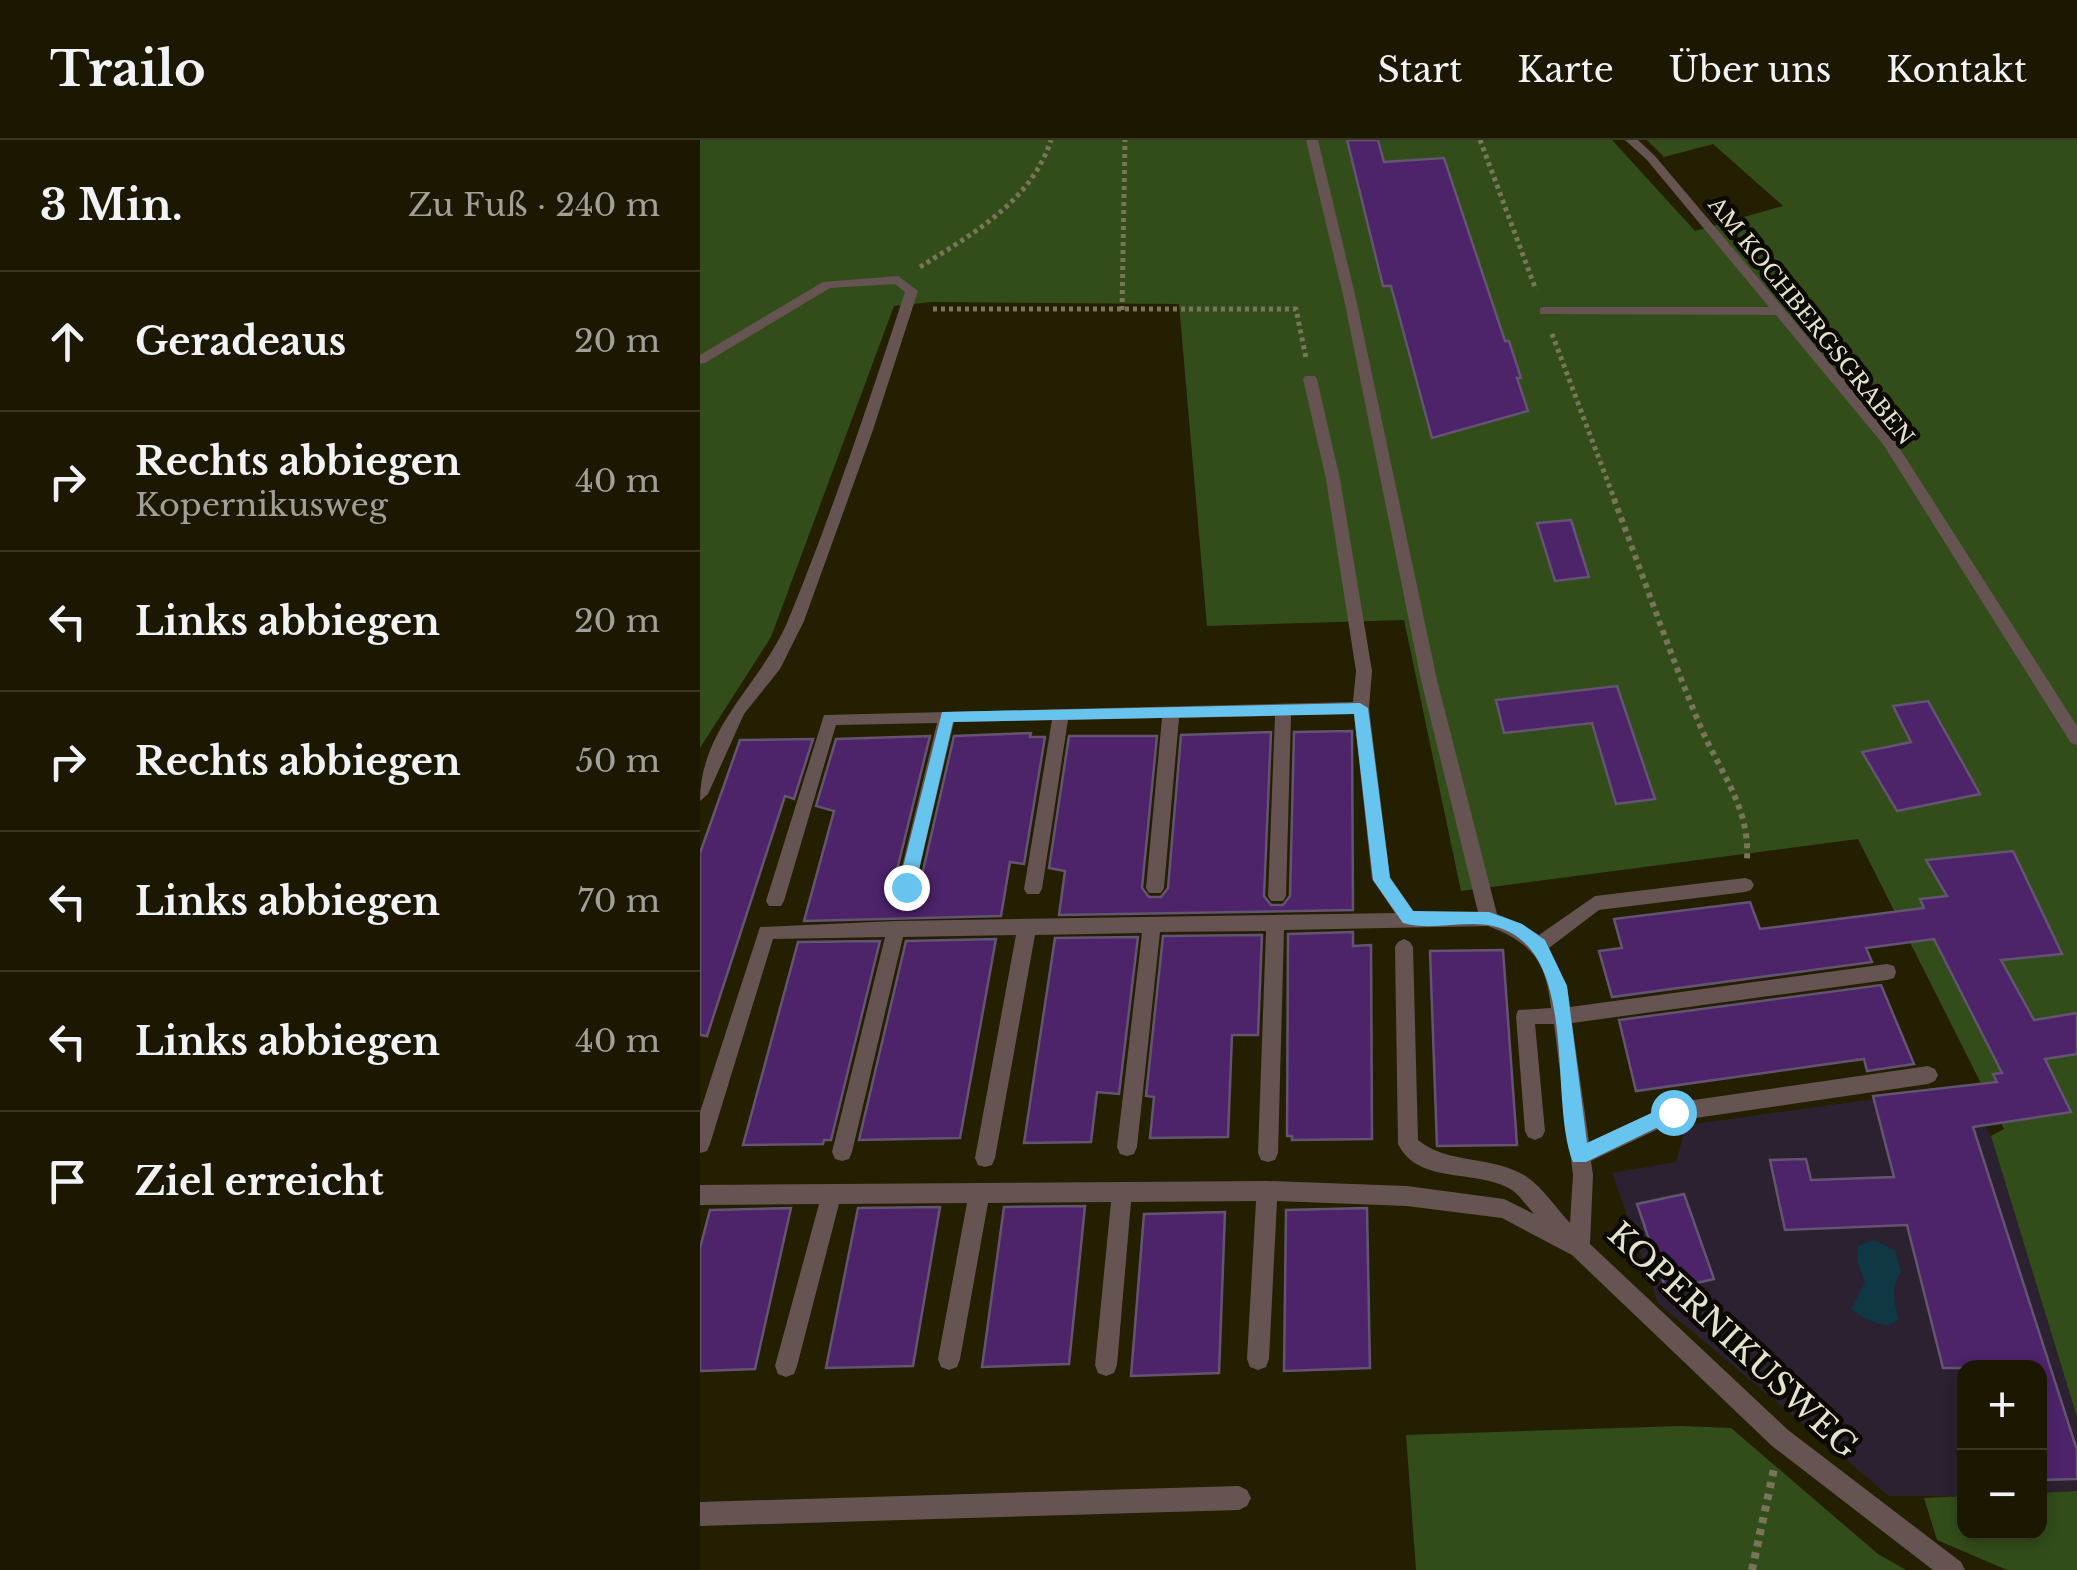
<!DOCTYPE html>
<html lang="de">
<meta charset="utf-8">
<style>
body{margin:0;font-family:"Libre Baskerville",serif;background:#28240f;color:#f1f3f6}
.controls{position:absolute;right:30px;bottom:30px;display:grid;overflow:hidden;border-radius:20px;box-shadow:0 5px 15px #0003}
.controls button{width:90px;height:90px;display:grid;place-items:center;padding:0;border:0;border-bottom:2px solid #393622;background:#1b1700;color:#f1f3f6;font:50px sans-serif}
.stop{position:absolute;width:30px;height:30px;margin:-22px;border:8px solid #67c4ef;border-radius:50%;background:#fff}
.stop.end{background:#67c4ef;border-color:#fff;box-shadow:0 2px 10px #0008}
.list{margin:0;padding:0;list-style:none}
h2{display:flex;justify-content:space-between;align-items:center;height:130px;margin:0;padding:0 40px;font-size:42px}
h2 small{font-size:32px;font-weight:400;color:#a09f99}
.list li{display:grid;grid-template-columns:65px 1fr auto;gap:30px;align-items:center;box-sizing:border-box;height:140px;padding:0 40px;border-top:2px solid #393622}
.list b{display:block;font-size:38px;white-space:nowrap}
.list p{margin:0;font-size:32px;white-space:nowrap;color:#a09f99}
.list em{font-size:32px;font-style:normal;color:#a09f99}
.icon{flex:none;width:55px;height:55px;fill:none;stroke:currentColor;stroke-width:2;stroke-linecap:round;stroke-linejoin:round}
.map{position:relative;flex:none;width:1377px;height:1430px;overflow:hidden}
header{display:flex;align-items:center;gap:60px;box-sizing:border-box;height:140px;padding:0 50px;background:#1b1700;border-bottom:2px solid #393622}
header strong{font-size:48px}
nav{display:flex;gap:55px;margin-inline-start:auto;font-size:35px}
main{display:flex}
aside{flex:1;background:#1b1700}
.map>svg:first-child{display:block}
.commercial{fill:#2b2130}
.green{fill:#334d1a}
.water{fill:#103744}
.building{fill:#4d236a;stroke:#635471;stroke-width:2.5}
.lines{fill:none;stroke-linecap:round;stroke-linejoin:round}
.path-far2{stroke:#79755b;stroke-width:5;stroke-dasharray:4 4;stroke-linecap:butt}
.path-far1{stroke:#79755b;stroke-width:6;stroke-dasharray:5 5;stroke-linecap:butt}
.path{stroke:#79755b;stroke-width:8;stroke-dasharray:6 6;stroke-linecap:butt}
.service{fill:#655452;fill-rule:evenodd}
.route{fill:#67c4ef}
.labels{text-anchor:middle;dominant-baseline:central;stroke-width:9;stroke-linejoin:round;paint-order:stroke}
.far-street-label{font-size:22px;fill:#e4e1ce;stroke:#0b0901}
.near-street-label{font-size:32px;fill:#e4e1ce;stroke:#0b0901}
</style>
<header>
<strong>Trailo</strong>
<nav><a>Start</a><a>Karte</a><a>Über uns</a><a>Kontakt</a></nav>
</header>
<main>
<aside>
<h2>3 Min.<small>Zu Fuß · 240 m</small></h2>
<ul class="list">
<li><svg class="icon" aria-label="ahead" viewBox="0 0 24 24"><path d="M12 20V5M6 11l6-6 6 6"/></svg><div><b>Geradeaus</b></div><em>20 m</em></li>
<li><svg class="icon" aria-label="right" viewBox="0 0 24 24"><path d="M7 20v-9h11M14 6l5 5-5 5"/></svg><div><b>Rechts abbiegen</b><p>Kopernikusweg</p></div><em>40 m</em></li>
<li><svg class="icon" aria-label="left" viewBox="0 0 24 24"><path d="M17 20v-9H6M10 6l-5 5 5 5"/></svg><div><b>Links abbiegen</b></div><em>20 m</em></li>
<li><svg class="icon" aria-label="right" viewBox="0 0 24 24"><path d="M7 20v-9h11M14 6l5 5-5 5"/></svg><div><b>Rechts abbiegen</b></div><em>50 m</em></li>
<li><svg class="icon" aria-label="left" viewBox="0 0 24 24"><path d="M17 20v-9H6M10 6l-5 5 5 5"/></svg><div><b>Links abbiegen</b></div><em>70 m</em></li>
<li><svg class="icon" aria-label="left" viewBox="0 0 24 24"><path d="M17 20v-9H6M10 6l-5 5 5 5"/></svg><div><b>Links abbiegen</b></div><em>40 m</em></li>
<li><svg class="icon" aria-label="arrive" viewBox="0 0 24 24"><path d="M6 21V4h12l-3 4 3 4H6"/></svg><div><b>Ziel erreicht</b></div></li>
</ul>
</aside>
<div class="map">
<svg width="1377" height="1430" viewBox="0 0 1377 1430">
<rect width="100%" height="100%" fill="#241f00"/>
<path class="commercial" d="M1260,947L1291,996L1377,1277V1351L1340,1353V1228H1264V1356H1189L958,1163L912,1033L976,1022L986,985Z"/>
<g class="green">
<path d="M0,0H912L995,91L1083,66L1013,4L964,17L947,0H1377V1277L1291,996L1304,989L1158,699L761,751L704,480L507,486L479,164L232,162L194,166L71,497L0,608Z"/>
<path d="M980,1286L1031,1288L1178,1414L1206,1430H716L706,1295Z"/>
<path d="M1377,1351V1430H1307L1237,1400L1224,1358L1264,1356V1392H1340V1353Z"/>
</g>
<path class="water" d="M1173,1100L1195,1110L1201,1132C1190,1148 1194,1162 1199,1179L1188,1186L1165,1179L1151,1169L1165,1143L1157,1121L1158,1106Z"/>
<g class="building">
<path d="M647,0H678L684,22L744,18L805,201H809L821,238H817L828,271L732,298L691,146H683Z"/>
<path d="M871,380L889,437L855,441L837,383Z"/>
<path d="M917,546L955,659L916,664L892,583L804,593L796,560Z"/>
<path d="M1228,561L1280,654L1197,671L1162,612L1211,602L1193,566Z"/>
<path d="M652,591L653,770L359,775L365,731L349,728L369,596H457L442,748L449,757H461L468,748L481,595L571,592L564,756L571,765H583L590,756L594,592Z"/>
<path d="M331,593L330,597H345L324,724L310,722L301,776L104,781L134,671L116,666L136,599L230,596L193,746L200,756H212L219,748L254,596Z"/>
<path d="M113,599L94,659L85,656L7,896L0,895V713L40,600Z"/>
<path d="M1313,711L1362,814L1301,820L1334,880L1377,873V914L1345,919L1371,972L1273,987L1377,1310V1339L1340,1340V1228H1243L1207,1085L1085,1090L1070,1020L1106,1019L1111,1040L1194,1037L1173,956L1297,942L1293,934L1302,933L1234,799L1166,808L1172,822L912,857L899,811L922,808L914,779L1050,762L1060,789L1224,768L1220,759L1247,756L1226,720Z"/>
<path d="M653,792V806L671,805L672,999L592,1000V996H587L588,794Z"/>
<path d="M562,795L558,895H532L528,997L450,998L454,957L446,956L463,796Z"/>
<path d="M438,797L419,954L397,952L391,1002L324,1003L355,798Z"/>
<path d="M296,799L260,998L159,1000L206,801Z"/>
<path d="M180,801L131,1000H124L123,1004L43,1005L98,802Z"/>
<path d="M803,810L817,1005L737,1006L730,811Z"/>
<path d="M1181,845L1214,924L1167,931L1164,919L936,951L919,880Z"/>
<path d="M984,1054L1014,1139L966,1150L937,1064Z"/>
<path d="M385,1066L369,1224L282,1227L304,1067Z"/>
<path d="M240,1067L213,1226L126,1228L158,1068Z"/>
<path d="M91,1068L55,1229L0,1231V1108L10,1070Z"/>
<path d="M667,1068L670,1228L584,1231L586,1070Z"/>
<path d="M525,1072L519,1233L431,1236L444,1074Z"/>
</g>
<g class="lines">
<g class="path-far2">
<path d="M780,0L836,150"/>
<path d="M220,127C272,94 331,62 351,0"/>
<path d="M233,169H596L606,218"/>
<path d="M422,170L425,0"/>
<path d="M852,194L915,361"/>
</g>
<path class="path-far1" d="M914,359C942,433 968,509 999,583C1018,630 1050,665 1047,719"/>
<path class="path" d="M1052,1430L1074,1329"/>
<g class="service">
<path d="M606,0H618L656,159L737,540L797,774L822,784L839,795L895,756L1045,738L1051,740L1054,745L1051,750L1045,752L899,770L849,808L867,846L870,867L1187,824L1194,826L1196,832L1194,838L1187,840L872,883L889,1002L973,963L1228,926L1235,929L1238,935L1235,941L1228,944L975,981L891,1021L893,1035L890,1104L1088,1290L1261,1422L1265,1430H1233L1072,1306L872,1115L802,1078L707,1066L577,1061L569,1219L566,1227L558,1230L550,1227L547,1219L556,1061L431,1062L417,1225L414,1233L406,1236L398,1233L395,1225L411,1062L288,1063L260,1219L257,1227L249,1230L241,1227L238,1219L267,1063L139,1064L97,1226L94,1234L86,1237L78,1234L75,1226L119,1064L0,1065V1045L567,1041L707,1046L804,1059L834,1074C827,1066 820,1056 812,1050C777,1028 719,1046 698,1004L695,807L698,802L704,799L710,802L713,807L718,1000C748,1025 794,1015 827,1037C843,1048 857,1069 870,1083L873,1035L854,884H835L845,991L842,997L835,1000L828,997L825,991L816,876L818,870L851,868C846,821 832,803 788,786L584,790L578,1013L575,1020L568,1022L561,1020L558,1013L566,791L460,792L437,1007L434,1014L427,1016L420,1014L417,1007L442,793L335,795L295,1018L292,1025L285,1027L278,1025L275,1018L316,795L203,797L152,1012L149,1019L142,1021L135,1019L132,1012L185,797L73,799L10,1004L7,1011L0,1013V972L60,787L196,781L695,773L672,739L654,574L591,575L586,756L583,761H571L568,756L575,576L479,578L464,748L461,753H449L446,748L462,578L368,580L342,749L339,754H327L324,749L352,580L254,582L215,747L212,752H200L197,747L237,583L136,585L84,761L81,766H69L66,761L124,575L653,562L656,531L626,339L603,239L605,236H615L617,239L640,339L672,531L669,568L690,737L715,773L778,772L721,540L644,159Z"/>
<path d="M925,0H938L955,16L1193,298L1377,586V605L1371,603L1183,304L1076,175L840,174V168L844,167H1069L947,20Z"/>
<path d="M198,136L218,151L173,290L104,481L80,529L44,574L8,654L0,661C0,586 63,543 89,478C133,371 169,261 205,152L195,144L130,148L5,223L0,224V215L123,142Z"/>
<path d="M539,1346L547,1350L551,1358L547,1366L539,1370L0,1386V1362Z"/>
</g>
</g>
<path class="route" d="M660,563L668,568L690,738L713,771L789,772L822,784L845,800L867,846L887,1003L973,963L982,972L979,977L886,1022H873C847,957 883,801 788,785C760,781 730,791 703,783L673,740L654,574L253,582L215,747L206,754L198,747L242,572Z"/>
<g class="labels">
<g class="far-street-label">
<text transform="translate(1111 181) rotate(51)">AM KOCHBERGSGRABEN</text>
</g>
<g class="near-street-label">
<text transform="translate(1033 1200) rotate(43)">KOPERNIKUSWEG</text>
</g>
</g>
</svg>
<div class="controls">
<button>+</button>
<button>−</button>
</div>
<div class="stop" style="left:973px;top:972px"></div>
<div class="stop end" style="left:206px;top:747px"></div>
</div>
</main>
